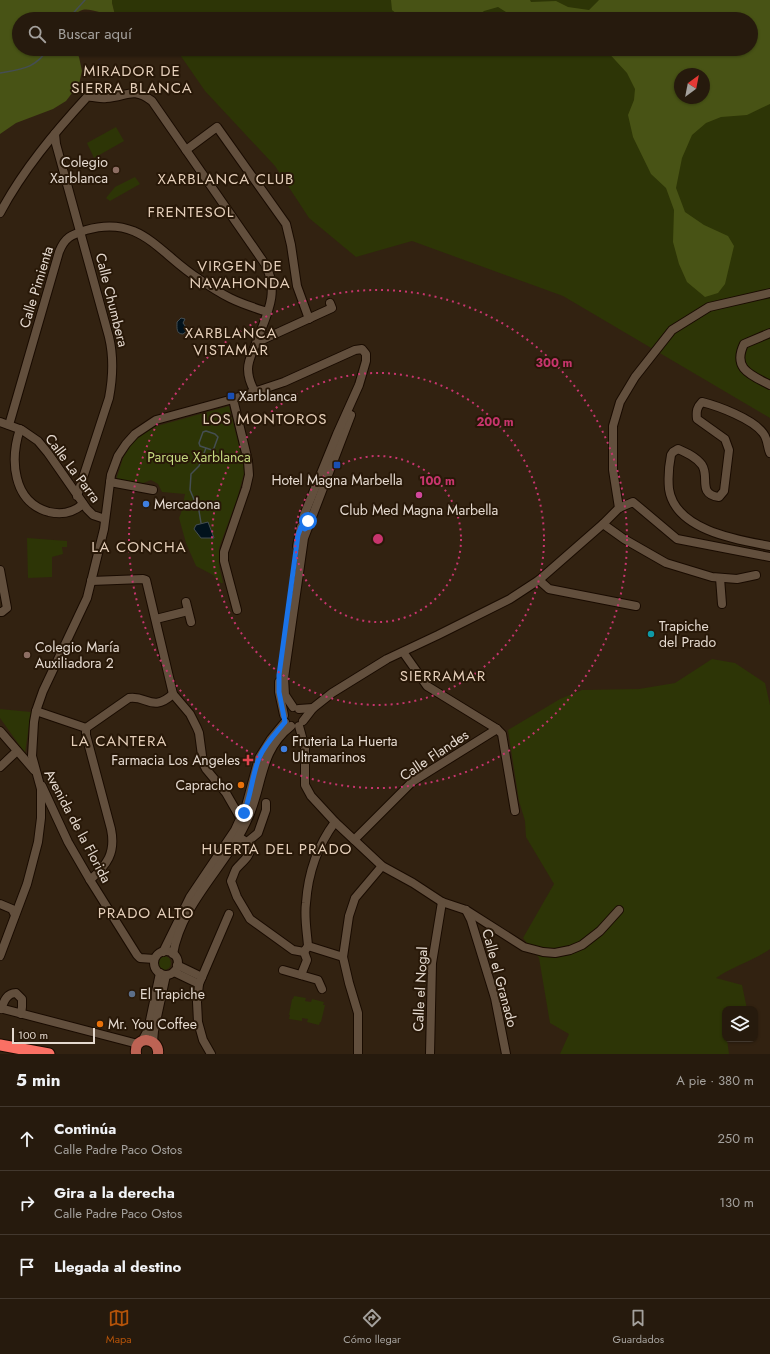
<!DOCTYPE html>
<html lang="es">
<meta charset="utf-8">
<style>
body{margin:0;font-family:Jost,sans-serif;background:#32271b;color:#f1f3f6}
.controls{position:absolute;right:12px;bottom:12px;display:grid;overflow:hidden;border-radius:8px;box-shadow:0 1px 3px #0004}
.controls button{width:36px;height:36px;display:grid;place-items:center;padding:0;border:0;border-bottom:1px solid #42382e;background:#261a0d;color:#f1f3f6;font:20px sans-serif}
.compass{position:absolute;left:674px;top:68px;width:36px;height:36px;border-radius:50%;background:#261a0d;box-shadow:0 1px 3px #0004;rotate:32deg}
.scale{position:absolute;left:12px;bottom:10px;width:83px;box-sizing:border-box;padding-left:4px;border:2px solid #e5dad0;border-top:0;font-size:11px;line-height:14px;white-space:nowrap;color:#e5dad0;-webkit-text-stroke:3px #281808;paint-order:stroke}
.stop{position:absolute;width:12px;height:12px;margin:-9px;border:3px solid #1a73e8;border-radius:50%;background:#fff}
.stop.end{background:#1a73e8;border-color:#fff;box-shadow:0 1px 4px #0008}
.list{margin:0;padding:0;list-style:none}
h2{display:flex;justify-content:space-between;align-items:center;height:52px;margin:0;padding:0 16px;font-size:17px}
h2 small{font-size:13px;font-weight:400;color:#a4a19d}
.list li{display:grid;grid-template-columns:26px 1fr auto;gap:12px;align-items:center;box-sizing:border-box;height:64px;padding:0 16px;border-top:1px solid #42382e}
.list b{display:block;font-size:15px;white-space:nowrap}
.list p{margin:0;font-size:13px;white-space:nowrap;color:#a4a19d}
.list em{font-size:13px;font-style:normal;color:#a4a19d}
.icon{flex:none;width:22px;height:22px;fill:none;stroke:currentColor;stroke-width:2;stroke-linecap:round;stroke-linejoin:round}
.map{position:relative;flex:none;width:770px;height:1054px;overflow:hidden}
.search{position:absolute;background:#261a0d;box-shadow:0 1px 3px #0004;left:12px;right:12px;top:12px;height:44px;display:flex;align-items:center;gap:10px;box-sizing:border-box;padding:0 14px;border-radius:22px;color:#a4a19d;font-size:15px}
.sheet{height:244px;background:#261a0d}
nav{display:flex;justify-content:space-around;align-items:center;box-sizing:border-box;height:56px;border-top:1px solid #42382e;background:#261a0d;font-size:11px;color:#a4a19d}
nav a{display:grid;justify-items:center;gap:2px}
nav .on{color:#b45309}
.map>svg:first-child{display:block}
.green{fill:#2d3506;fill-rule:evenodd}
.forest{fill:#485315;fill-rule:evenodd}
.water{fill:#01121c;stroke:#454e52}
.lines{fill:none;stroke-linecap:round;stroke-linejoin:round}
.stream{stroke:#454e52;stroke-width:1.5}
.minor-casing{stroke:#190b00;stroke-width:10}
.major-casing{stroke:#190b00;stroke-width:12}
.highway-casing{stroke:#190b00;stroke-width:13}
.minor{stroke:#624f3d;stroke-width:8}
.major{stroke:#bd6354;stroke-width:10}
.highway{stroke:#fa7064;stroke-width:11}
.route{stroke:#1a73e8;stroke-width:5}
.ring{fill:none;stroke:#c7356d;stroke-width:2;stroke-dasharray:2 4}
.education-dot{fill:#8d6e63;stroke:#281808;stroke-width:1.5}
.transit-dot{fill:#1a4fb4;stroke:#281808;stroke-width:1.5}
.hotel-dot{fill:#d1479c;stroke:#281808;stroke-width:1.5}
.shop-dot{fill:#3f7fe0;stroke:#281808;stroke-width:1.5}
.culture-dot{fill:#0f9aa8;stroke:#281808;stroke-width:1.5}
.health-dot{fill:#e0444e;stroke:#281808;stroke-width:1.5}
.food-dot{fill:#e8710a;stroke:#281808;stroke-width:1.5}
.service-dot{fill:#5c6f8a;stroke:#281808;stroke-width:1.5}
.labels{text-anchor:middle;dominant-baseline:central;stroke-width:4;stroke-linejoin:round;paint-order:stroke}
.poi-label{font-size:14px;fill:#e5dad0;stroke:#281808;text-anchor:start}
.street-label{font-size:14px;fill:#e5dad0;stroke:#281808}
.park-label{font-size:14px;fill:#c4d87f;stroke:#281808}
.neighbourhood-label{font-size:15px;letter-spacing:1px;fill:#e5cfba;stroke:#281808}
.centre{fill:#c7356d;stroke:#281808;stroke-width:2}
.ring-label{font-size:12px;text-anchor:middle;font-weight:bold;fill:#c7356d;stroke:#281808;stroke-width:4;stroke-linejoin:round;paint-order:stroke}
</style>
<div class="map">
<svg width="770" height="1054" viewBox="0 0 770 1054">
<rect width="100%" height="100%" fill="#322211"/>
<g class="green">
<path d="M112,0H770V418L563,296L412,241L356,257L309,218L275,166L205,91L176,49H751V19H116L112,3ZM680,74H704V98H680Z"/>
<path d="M116,127L124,141L94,158L87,143Z"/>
<path d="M135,177L140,184L110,201L106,198L115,187Z"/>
<path d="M229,406L245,470L237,499L219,548V566L223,583H221L213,575L196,566L186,543L179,518L181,513L185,494L162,492L158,484L151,480L141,484L116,480L123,458L133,442L150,428Z"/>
<path d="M27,538L67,541V547H62L63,554L52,557V577L28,578Z"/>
<path d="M712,659L735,663L765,683L770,705V949C753,961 733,966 716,978L742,985L747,1009H725V1039H727L729,1054H560L569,1034L550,1023L539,958L523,938L554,884L526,837L525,821L519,801L508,730L560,699L582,690L639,689L675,683Z"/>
<path d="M0,709L31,712L25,753L0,718Z"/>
<circle cx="164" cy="963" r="7"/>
<path d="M294,996L306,998L305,1001L311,1002L312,999L324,1002L323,1005H325L321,1022H320L319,1025L307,1022L308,1019L302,1018V1021L289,1019L290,1015H289L292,999H293Z"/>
</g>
<g class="forest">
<path d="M0,0H112V3L116,19H102L99,12C84,8 81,8 70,19H19V49H75L79,57L82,71L79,84L66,101L53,109L16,123L0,134Z"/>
<path d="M391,0H530L531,2L556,1L568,7L589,10L599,0H770V104L747,115L721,117L706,123L692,135L682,158L676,188L685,212L704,225L728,236L734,246L725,284L718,293L705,297L687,282L679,264L673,242L674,210L666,188L651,174L633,137L628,115L634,100L635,89L627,73L605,49H751V19H515L511,15L498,7L484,11L474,19H403L392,10ZM680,74H704V98H680Z"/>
</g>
<g class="water">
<path d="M181,318L185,319L183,323L188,330L183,334C176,334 177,328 177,322Z"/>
<path d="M208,522L214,538H201L194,529L196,525Z"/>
</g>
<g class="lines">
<g class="stream">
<path d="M68,19L85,0"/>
<path d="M0,73C21,69 35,69 48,49"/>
<path d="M201,523L199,511L190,490L191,474L199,466L206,448L212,450L214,448L218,437L215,434L206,431L203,432L199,443L200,446L206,448"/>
</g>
<defs>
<g id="minor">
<path d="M55,134L56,144L109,337C114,358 113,377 109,398L77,496"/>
<path d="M186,150L217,127L286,224L291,245L297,286L309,319"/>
<path d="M0,213C23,170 54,133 87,97C94,96 99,99 106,98C127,97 132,86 152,101L265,264C281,294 265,317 255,346C252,353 248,361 248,369C248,377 251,385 255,392"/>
<path d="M770,333L744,344C732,369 751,375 770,385"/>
<path d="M257,339H264L332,308L330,303"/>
<path d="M233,399L248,461L249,475L246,488L224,552V561L237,610"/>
<path d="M0,422L22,430L38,441L48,453L87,509L93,515L105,519"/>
<path d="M9,425L59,252C65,237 71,235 86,230C141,214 159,254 199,279C209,286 220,293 230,298C242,304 255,308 267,312"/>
<path d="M20,429C10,459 12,502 49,512C62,515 73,513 83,504"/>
<path d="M770,453C767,446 768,439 763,433C753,419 718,406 702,402C697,407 696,411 697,419L725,439L729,450L724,491L719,497C697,494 710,477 702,465C696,457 687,453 678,449L673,452L671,455C669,465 668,478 669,489C675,530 737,540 770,546"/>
<path d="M110,482L153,490"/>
<path d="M619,508L613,470V426L620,402L635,377L672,330L709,307L770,293"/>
<path d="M603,524L624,539L666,563L712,577L737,579L756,575"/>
<path d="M297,546L301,527"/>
<path d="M0,570L7,608L2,612H0"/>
<path d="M720,578L722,604"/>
<path d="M539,580L549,589L636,606"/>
<path d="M91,581L143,579L146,580L173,694L190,714L197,728L199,733L203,763L206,769L226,793L241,819"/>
<path d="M186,602L191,622"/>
<path d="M156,619L188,611"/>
<path d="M403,652L427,686L497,729L502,734L515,811"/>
<path d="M279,682V692L284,715"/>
<path d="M293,707L285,695L284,678L304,538L351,415"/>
<path d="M299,709L313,708"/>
<path d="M36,711L86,728V735L111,829C116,853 107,865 90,880"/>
<path d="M303,721L313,708L332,693L387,659L438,635L510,599L539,580L603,524L619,508L633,502L677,539L770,557"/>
<path d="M299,726L305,748V785L311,796L335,822L382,866L413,883L442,902L466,910L524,947L543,952L555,953L570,950L582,945L600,931L619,910"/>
<path d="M86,728L129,698C147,695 152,713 173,694"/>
<path d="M0,731L34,770"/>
<path d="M0,767L17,751"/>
<path d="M42,786L68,842L90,880L137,955L140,958L154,959"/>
<path d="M239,837L251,845C252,855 242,862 236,869C234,873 233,877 231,881L237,897L250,919L293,950L304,952L308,946C307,932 304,917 306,903C308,874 318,845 335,822"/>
<path d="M354,840L412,782L497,729"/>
<path d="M247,842L258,833L266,810V803"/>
<path d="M0,904L12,909L15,915"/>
<path d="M466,910L471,920L495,998L506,1054"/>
<path d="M308,946L343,957"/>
<circle cx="166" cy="963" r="12"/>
<path d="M163,952L190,897L235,830L246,806L259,758L271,739L285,722"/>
<path d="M173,954C182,901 229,864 249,816C263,784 260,750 291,726"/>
<path d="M0,956L27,884L38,842L41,818V789L32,756L34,722L36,711L43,691L87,598L104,529L111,475L118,456L126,444L135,434L156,420L233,399L284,382L355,350L362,349L366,354V361L359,385L337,434L304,515L303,519"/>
<path d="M177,965L202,977"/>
<path d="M283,970L318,980L322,989"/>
<path d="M174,972L199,984"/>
<path d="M301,975L307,960L304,952"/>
<path d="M0,1008L138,1044"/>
<path d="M1,1009C4,1001 7,993 16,993L22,999V1007L21,1014"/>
<path d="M142,1041L148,1030L160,973"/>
<path d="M153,1042L154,1031L166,975"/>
<path d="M211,1054L203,1040L198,1022L197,1002L199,984L229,914"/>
<path d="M358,1054V1013L349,983L343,957L349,916L355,898L382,866"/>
<path d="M430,1054L432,963L442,902"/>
</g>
<path id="major" d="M136,1054C135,1046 138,1041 146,1040C154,1041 159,1046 158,1054"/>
<path id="highway" d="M0,1045L49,1054"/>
</defs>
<use href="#minor" class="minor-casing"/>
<use href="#major" class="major-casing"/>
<use href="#highway" class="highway-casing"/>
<use href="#minor" class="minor"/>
<use href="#major" class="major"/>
<use href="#highway" class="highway"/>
</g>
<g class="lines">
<path class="route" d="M244,813C251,795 252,776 259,758C265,744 276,733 285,722L279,692V675L298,535L301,527L305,529L308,527L309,523L308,521"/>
</g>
<g class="ring">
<circle cx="378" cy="539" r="83"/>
<circle cx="378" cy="539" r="166"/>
<circle cx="378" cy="539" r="249"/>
</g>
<g class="education-dot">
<circle cx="116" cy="170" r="4"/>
<circle cx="27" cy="655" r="4"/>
</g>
<g class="transit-dot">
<rect x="227" y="392" width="8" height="8" rx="2"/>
<rect x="333" y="461" width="8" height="8" rx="2"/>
</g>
<circle class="hotel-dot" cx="419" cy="495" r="4"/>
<g class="shop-dot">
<circle cx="146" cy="504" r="4"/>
<circle cx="284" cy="749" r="4"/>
</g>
<circle class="culture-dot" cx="651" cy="634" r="4"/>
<path class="health-dot" d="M246 754h4v4h4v4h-4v4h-4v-4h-4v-4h4z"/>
<g class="food-dot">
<circle cx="241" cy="785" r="4"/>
<circle cx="100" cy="1024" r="4"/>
</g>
<circle class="service-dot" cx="132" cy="994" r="4"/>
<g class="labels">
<g class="poi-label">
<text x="108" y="162" text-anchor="end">Colegio<tspan x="108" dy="16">Xarblanca</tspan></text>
<text x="239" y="396">Xarblanca</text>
<text x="337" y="480" text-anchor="middle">Hotel Magna Marbella</text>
<text x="154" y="504">Mercadona</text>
<text x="419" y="510" text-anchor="middle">Club Med Magna Marbella</text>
<text x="659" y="626">Trapiche<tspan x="659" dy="16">del Prado</tspan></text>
<text x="35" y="647">Colegio María<tspan x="35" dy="16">Auxiliadora 2</tspan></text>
<text x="292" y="741">Fruteria La Huerta<tspan x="292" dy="16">Ultramarinos</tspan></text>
<text x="240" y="760" text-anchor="end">Farmacia Los Angeles</text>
<text x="233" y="785" text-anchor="end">Capracho</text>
<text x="140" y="994">El Trapiche</text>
<text x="108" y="1024">Mr. You Coffee</text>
</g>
<g class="street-label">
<text transform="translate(36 287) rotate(-73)">Calle Pimienta</text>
<text transform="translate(112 300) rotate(76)">Calle Chumbera</text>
<text transform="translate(73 468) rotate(53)">Calle La Parra</text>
<text transform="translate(434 755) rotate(-34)">Calle Flandes</text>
<text transform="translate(78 826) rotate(62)">Avenida de la Florida</text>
<text transform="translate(500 978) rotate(75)">Calle el Granado</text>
<text transform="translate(420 989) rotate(-87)">Calle el Nogal</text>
</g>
<g class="park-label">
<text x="199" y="457">Parque Xarblanca</text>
</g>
<g class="neighbourhood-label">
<text x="132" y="71">MIRADOR DE<tspan x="132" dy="17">SIERRA BLANCA</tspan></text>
<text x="226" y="179">XARBLANCA CLUB</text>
<text x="191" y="212">FRENTESOL</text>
<text x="240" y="266">VIRGEN DE<tspan x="240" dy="17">NAVAHONDA</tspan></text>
<text x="231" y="333">XARBLANCA<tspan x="231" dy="17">VISTAMAR</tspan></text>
<text x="265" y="419">LOS MONTOROS</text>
<text x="139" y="547">LA CONCHA</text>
<text x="443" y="676">SIERRAMAR</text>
<text x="119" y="741">LA CANTERA</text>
<text x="277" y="849">HUERTA DEL PRADO</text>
<text x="146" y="913">PRADO ALTO</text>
</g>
</g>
<circle cx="378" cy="539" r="6" class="centre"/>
<g class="ring-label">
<text x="554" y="367">300 m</text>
<text x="495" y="426">200 m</text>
<text x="437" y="485">100 m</text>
</g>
</svg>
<div class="controls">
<button><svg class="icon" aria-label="layers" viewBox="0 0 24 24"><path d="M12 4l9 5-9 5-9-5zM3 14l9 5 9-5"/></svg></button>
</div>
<svg class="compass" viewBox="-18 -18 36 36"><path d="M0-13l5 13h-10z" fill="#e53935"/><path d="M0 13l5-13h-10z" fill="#a4a19d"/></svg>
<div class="scale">100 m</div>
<div class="stop" style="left:308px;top:521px"></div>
<div class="stop end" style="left:244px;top:813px"></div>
<div class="search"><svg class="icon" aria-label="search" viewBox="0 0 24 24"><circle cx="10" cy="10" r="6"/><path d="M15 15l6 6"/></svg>Buscar aquí</div>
</div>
<section class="sheet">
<h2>5 min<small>A pie · 380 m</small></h2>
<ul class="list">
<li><svg class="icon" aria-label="ahead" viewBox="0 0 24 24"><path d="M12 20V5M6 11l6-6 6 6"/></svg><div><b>Continúa</b><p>Calle Padre Paco Ostos</p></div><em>250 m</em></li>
<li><svg class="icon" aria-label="right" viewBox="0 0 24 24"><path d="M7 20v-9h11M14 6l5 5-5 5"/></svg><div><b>Gira a la derecha</b><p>Calle Padre Paco Ostos</p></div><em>130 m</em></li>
<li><svg class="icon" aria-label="arrive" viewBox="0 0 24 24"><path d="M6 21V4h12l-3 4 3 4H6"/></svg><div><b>Llegada al destino</b></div></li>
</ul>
</section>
<nav>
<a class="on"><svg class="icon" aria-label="map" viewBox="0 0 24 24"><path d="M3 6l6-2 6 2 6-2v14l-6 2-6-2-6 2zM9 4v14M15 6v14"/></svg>Mapa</a>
<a><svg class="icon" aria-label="directions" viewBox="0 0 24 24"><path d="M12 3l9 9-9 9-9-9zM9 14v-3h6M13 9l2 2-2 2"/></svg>Cómo llegar</a>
<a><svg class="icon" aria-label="saved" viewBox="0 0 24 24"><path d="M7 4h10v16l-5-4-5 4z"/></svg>Guardados</a>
</nav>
